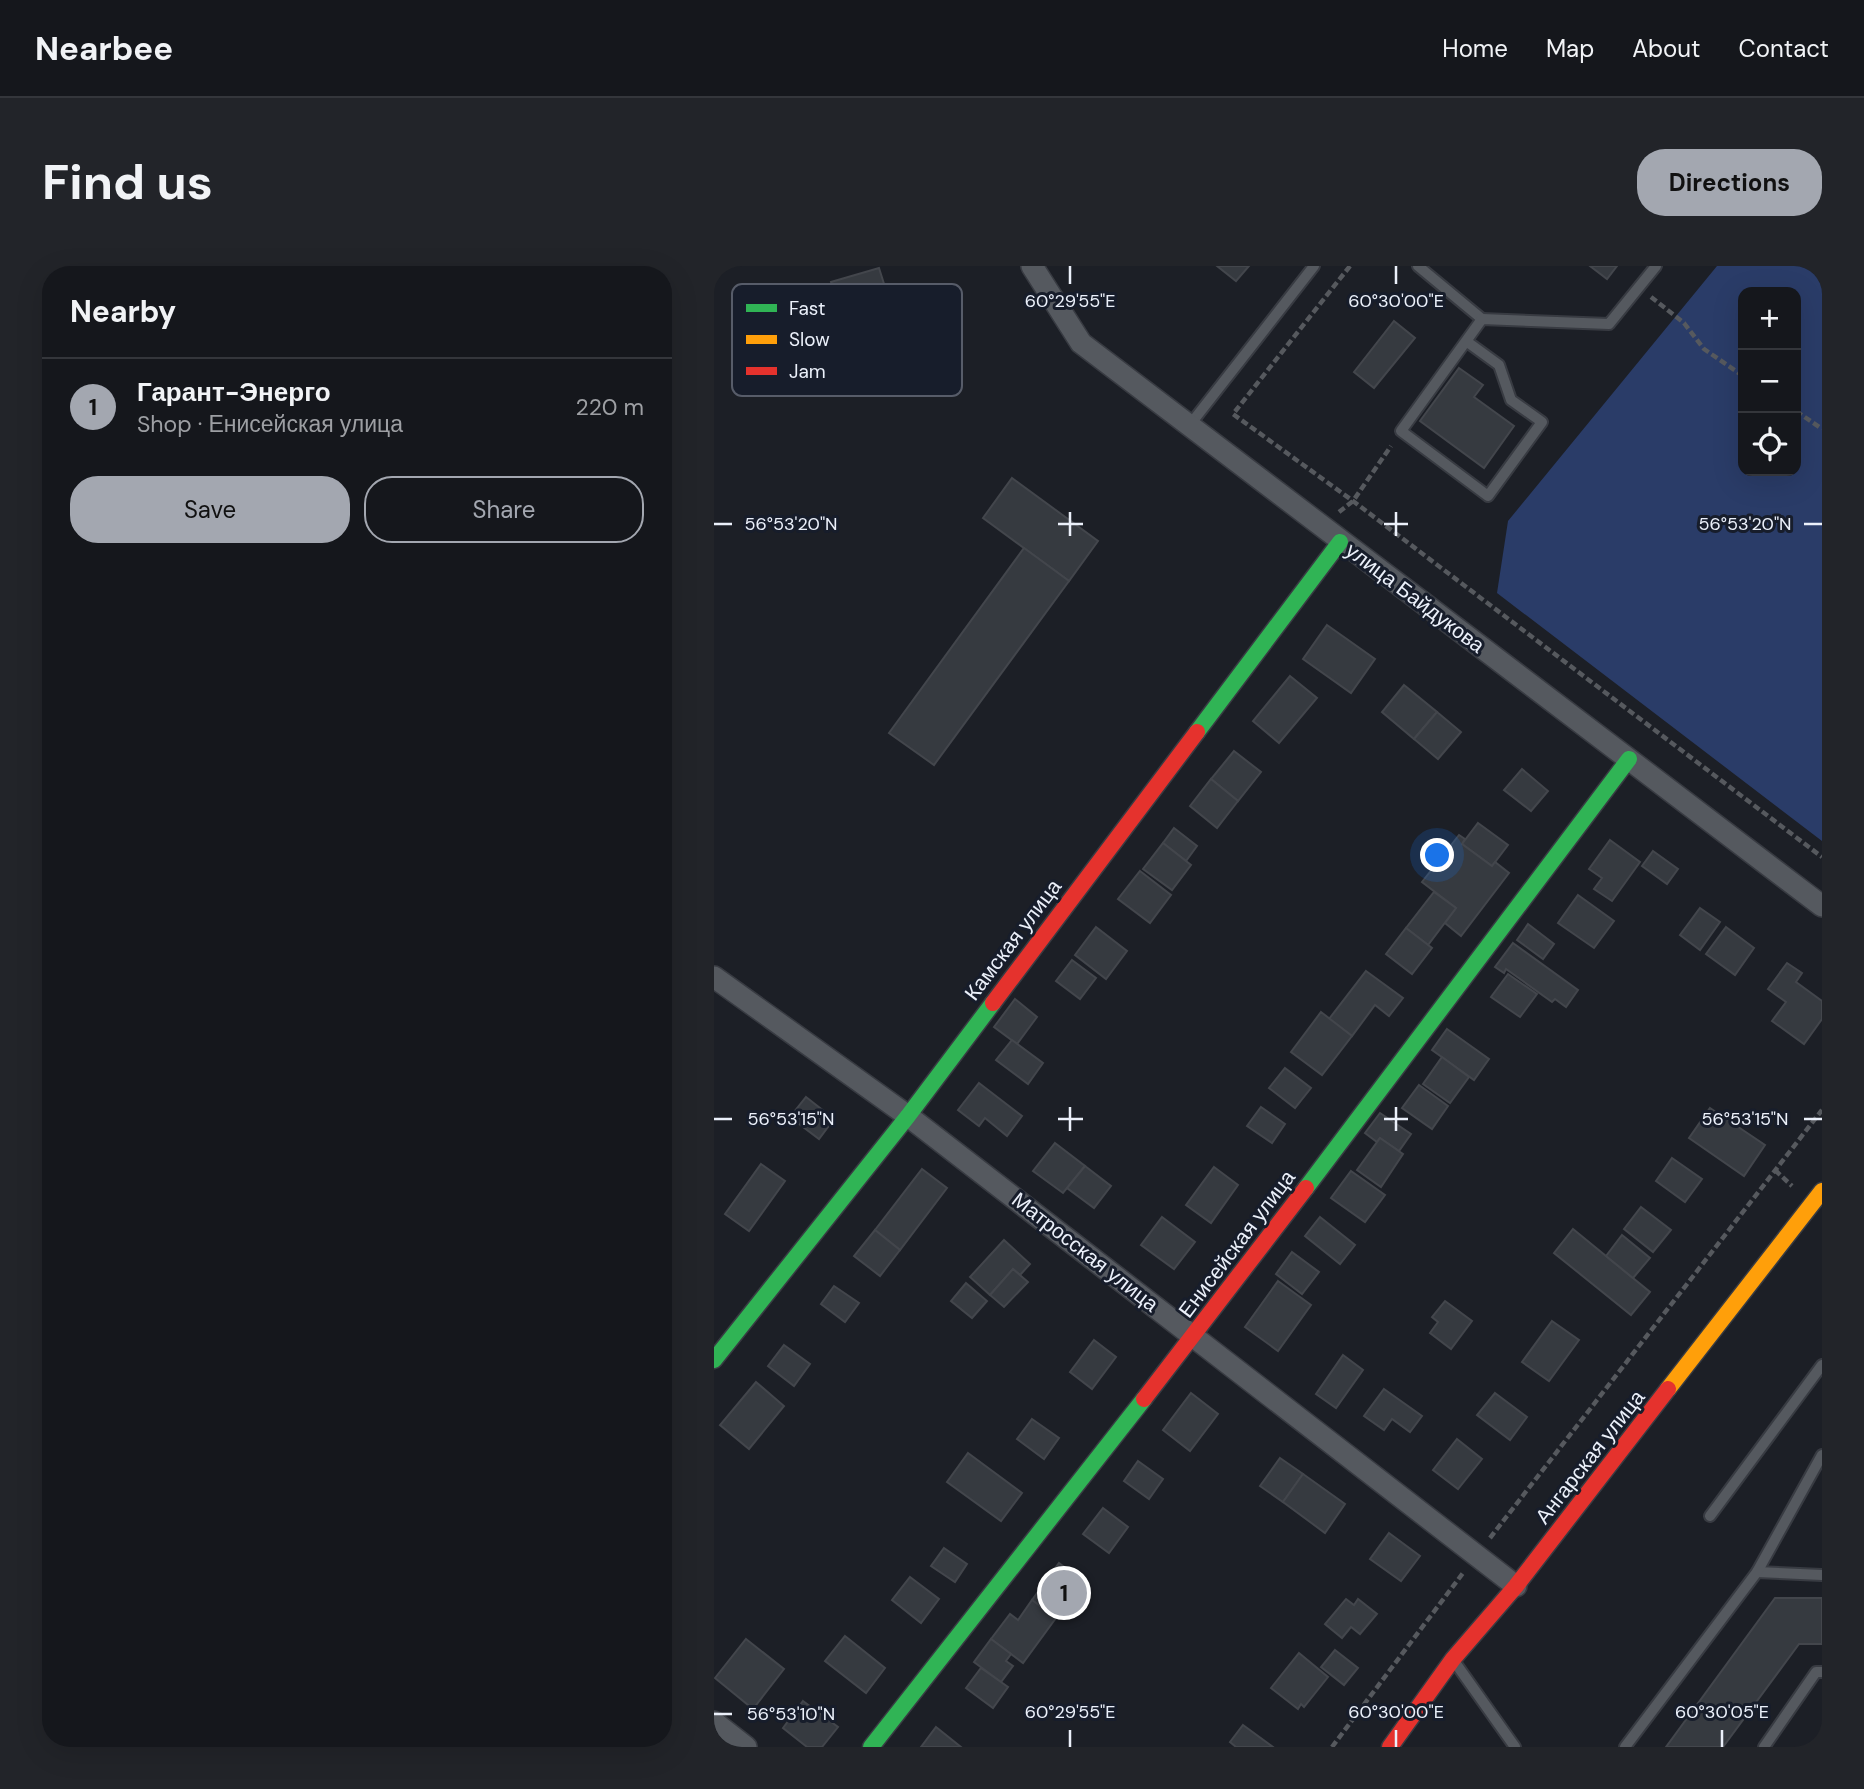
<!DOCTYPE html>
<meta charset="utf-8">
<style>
body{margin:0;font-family:"DM Sans",sans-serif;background:#222429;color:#f1f3f6}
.controls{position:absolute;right:21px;top:21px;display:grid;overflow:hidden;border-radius:14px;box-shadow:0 7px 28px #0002}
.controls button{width:63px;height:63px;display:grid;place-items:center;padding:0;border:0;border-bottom:2px solid #34363b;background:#15171c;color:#f1f3f6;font:35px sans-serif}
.you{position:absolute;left:724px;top:590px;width:24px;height:24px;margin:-18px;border:5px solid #fff;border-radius:50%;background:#1a73e8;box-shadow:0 0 0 10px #1a73e833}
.badge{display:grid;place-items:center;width:46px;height:46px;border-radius:50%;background:#a3a7b0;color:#111;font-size:23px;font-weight:700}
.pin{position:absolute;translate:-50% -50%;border:4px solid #fff;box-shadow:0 2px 7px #0006}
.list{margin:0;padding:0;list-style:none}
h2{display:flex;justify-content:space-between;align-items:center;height:91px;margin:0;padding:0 28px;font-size:30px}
h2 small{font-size:23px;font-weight:400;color:#9d9fa3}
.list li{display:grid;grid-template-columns:46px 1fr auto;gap:21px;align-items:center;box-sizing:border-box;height:98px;padding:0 28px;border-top:2px solid #34363b}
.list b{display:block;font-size:26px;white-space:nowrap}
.list p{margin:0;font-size:23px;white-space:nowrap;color:#9d9fa3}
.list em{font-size:23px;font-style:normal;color:#9d9fa3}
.actions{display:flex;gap:14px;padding:21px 28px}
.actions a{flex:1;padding:16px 0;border:2px solid #a3a7b0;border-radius:28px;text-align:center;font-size:24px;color:#a3a7b0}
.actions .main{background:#a3a7b0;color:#111}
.icon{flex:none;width:38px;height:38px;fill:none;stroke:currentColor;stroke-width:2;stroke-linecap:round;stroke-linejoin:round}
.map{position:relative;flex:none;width:1108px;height:1481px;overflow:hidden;border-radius:28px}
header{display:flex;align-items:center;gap:42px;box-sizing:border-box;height:98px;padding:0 35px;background:#15171c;border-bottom:2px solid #34363b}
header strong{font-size:33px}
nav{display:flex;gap:38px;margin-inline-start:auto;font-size:24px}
.intro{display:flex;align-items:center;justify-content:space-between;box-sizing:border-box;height:168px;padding:0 42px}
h1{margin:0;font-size:49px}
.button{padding:18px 32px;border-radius:28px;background:#a3a7b0;color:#111;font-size:24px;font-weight:700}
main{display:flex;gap:42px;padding:0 42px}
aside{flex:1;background:#15171c;border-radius:28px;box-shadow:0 7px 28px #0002}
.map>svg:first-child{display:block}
.green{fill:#2a3c68;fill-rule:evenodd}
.building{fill:#363a40;stroke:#43464c;stroke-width:2}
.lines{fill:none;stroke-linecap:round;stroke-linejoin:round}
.lane-casing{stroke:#383b42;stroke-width:14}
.street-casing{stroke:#383b42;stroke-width:24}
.fast-casing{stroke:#383b42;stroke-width:19}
.slow-casing{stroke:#383b42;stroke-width:19}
.jam-casing{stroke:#383b42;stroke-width:19}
.path{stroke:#56595e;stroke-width:4.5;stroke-dasharray:7 3.5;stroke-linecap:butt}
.lane{stroke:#55595f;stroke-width:10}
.street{stroke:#55595f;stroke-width:21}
.fast{stroke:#30b455;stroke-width:16}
.slow{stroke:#ff9f0a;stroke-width:16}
.jam{stroke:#e5322d;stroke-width:16}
.ticks{fill:none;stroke:#ebf0fa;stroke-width:2.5}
.labels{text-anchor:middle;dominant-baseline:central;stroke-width:6;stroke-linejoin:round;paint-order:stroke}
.street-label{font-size:21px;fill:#ebf0fa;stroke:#171d2b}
.key{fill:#171d2b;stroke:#575c69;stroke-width:2}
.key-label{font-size:19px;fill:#ebf0fa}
.ticks-label{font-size:18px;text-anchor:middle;fill:#ebf0fa;stroke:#171d2b;stroke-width:6;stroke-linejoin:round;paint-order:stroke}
</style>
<header>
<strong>Nearbee</strong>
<nav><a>Home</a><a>Map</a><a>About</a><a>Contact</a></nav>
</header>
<div class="intro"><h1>Find us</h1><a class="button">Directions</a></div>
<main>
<aside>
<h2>Nearby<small></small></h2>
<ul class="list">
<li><span class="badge">1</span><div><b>Гарант-Энерго</b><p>Shop · Енисейская улица</p></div><em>220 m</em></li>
</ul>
<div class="actions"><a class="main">Save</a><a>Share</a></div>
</aside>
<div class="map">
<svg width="1108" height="1481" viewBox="0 0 1108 1481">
<rect width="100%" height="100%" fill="#1c1f26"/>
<path class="green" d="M1003,0H1108V575L783,327L794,255ZM1029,26H1082V205H1029Z"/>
<g class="building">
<path d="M503,0H535L522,15Z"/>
<path d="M876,0H903L893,13Z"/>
<path d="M165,2L171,21L166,22L169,31L173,30L178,48L129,61L125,45L120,46L117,35L122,33L117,16Z"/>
<path d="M680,55L701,72L660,122L640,106Z"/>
<path d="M745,102L769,119L760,131L800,160L770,202L706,155Z"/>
<path d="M298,212L384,275L355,315L269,252Z"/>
<path d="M310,282L355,315L220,499L175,467Z"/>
<path d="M613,359L661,393L637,427L589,393Z"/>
<path d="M576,410L603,432L565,477L539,455Z"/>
<path d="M690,419L723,446L700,473L668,446Z"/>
<path d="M723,446L747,466L724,493L700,473Z"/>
<path d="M520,485L547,506L524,535L497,513Z"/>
<path d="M808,503L834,525L817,545L790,524Z"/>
<path d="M497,513L524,535L503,562L476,540Z"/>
<path d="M764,557L794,579L778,600L748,578Z"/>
<path d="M460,562L483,580L472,595L449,577Z"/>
<path d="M745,569L751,573L748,578L778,600L781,596L795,607L747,670L731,657L742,642L708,616Z"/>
<path d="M896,574L926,596L898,635L880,623L888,612L875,603Z"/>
<path d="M449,577L477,599L458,624L429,603Z"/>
<path d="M939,585L964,603L953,618L928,600Z"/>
<path d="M426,605L457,629L436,657L404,633Z"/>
<path d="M720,626L742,642L714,679L692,662Z"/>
<path d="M864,629L900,655L880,682L844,657Z"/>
<path d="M986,642L1006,656L986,684L966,669Z"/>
<path d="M814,658L840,678L829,693L803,674Z"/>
<path d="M382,661L413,685L392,713L361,689Z"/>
<path d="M1012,661L1040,682L1021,709L992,688Z"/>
<path d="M692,662L718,682L698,708L672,688Z"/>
<path d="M799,677L864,724L852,741L841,733L838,736L792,703L790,707L781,701Z"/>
<path d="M358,694L382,712L366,733L342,715Z"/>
<path d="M1073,697L1088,707L1082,716L1108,735V753L1090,778L1058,755L1072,736L1054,723Z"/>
<path d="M652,705L689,732L675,750L661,739L638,770L615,753Z"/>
<path d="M794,708L823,728L806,751L777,731Z"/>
<path d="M301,733L323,751L303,778L280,761Z"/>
<path d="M607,746L638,770L608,809L577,786Z"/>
<path d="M733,763L775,793L760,814L718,784Z"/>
<path d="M298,774L329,797L314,818L282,794Z"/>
<path d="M728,791L755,811L736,837L709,818Z"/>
<path d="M571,802L597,822L581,842L555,822Z"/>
<path d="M265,817L308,850L293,870L271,852L265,860L244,844Z"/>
<path d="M705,819L734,840L718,863L688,842Z"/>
<path d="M92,831L120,853L105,873L76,851Z"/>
<path d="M547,841L571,858L558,877L533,860Z"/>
<path d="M996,842L1051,879L1030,910L975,872Z"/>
<path d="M666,847L697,868L685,885L666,872L663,876L651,867Z"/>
<path d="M666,872L689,888L667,921L643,904Z"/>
<path d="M341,877L371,900L349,927L319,905Z"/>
<path d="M958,892L988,913L971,936L942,915Z"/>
<path d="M47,898L71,915L35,965L11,948Z"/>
<path d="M371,900L397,920L380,942L353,922Z"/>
<path d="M500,901L524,919L497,957L472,939Z"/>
<path d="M208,903L233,922L186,984L161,964Z"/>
<path d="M637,905L671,929L651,956L617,932Z"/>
<path d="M927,941L957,964L939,986L910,963Z"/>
<path d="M448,951L481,976L460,1003L427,979Z"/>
<path d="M606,951L641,979L626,998L591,970Z"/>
<path d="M859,963L936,1026L917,1049L840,987Z"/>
<path d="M161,964L186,984L166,1010L140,990Z"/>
<path d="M908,969L936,992L919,1012L892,990Z"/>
<path d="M290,974L316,998L306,1009L299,1003L276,1029L256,1011Z"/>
<path d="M578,986L605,1006L588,1028L562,1008Z"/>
<path d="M299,1003L314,1016L290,1041L276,1029Z"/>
<path d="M564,1015L597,1039L564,1085L531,1061Z"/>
<path d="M252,1017L273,1035L258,1052L237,1035Z"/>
<path d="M120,1020L145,1037L131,1056L107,1038Z"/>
<path d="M731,1035L758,1055L737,1083L716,1067L724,1056L718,1051Z"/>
<path d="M838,1055L865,1074L835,1115L808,1096Z"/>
<path d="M380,1074L402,1091L378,1123L356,1106Z"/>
<path d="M70,1079L96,1098L80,1120L54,1100Z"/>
<path d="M629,1089L649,1104L622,1142L602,1128Z"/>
<path d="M42,1116L70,1140L35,1183L6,1159Z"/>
<path d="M670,1123L708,1150L696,1166L678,1153L670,1164L650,1150Z"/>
<path d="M477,1127L504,1148L476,1185L449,1164Z"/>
<path d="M781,1127L813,1151L796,1174L763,1149Z"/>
<path d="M318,1153L345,1172L330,1193L303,1173Z"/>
<path d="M743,1173L768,1193L744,1223L719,1204Z"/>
<path d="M254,1187L308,1227L287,1255L233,1216Z"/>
<path d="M566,1192L589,1208L569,1236L546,1220Z"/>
<path d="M424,1195L449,1213L435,1233L410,1215Z"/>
<path d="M589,1208L631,1238L611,1267L569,1236Z"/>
<path d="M389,1242L414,1261L395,1287L369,1268Z"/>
<path d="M675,1267L706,1290L687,1315L656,1293Z"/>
<path d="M230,1282L253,1298L241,1316L217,1300Z"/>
<path d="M345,1297L369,1315L342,1352L318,1334Z"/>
<path d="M196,1311L225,1333L207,1357L178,1334Z"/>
<path d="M1061,1332H1108V1378H1085L1009,1481H952Z"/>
<path d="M632,1333L640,1339L644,1333L663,1348L646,1368L637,1361L628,1372L611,1358Z"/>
<path d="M318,1334L342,1352L309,1397L277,1373L296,1348L304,1354Z"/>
<path d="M131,1370L171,1402L152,1427L111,1395Z"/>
<path d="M32,1373L70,1403L39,1443L1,1412Z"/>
<path d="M277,1373L297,1388L292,1395L299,1400L287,1416L260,1396Z"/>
<path d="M621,1384L644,1402L630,1419L607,1401Z"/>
<path d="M585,1387L614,1411L590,1441L587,1438L584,1443L557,1422Z"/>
<path d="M267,1402L294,1421L279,1442L252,1422Z"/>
<path d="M89,1435L124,1461L108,1481H93L69,1462Z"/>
<path d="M529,1459L559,1481H522L516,1476Z"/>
<path d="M222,1461L247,1481H207Z"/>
</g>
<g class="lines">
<defs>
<g id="lane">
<path d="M704,0L768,53"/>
<path d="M752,75L785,99L797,134L828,156L774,230L687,165L768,53L895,58L942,0"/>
<path d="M475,160L600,0"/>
<path d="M996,1250L1108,1099"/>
<path d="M1043,1306L1108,1309"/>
<path d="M740,1395L801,1481"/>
<path d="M911,1481L1043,1306L1108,1189"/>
<path d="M1050,1481L1102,1406H1108"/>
</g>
<g id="street">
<path d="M318,0L367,77L1108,640"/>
<path d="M0,711L194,850L802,1320"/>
<path d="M0,1456L32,1481"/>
</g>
<g id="fast">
<path d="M483,466L626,276"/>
<path d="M592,922L915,493"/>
<path d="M0,1094L194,850L279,737"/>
<path d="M157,1481L430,1133"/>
</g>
<path id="slow" d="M954,1123L1108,925"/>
<g id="jam">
<path d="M279,737L483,466"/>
<path d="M430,1133L592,922"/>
<path d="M676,1481L739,1393L802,1320L954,1123"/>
</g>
</defs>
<use href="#lane" class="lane-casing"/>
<use href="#street" class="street-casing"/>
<use href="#fast" class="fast-casing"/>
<use href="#slow" class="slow-casing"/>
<use href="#jam" class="jam-casing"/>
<g class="path">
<path d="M636,0L519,148L639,235L1108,591"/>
<path d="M937,31L970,57L990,83L1029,110"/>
<path d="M1082,145L1108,163"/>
<path d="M625,246L639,235L677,180"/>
<path d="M1061,904L1078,920"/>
<path d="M776,1272L1108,844"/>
<path d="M618,1481L749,1307"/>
</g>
<use href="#lane" class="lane"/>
<use href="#street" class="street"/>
<use href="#fast" class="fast"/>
<use href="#slow" class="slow"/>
<use href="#jam" class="jam"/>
</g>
<path class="ticks" d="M356,0V18M682,0V18M356,246V270M682,246V270M0,258H18M344,258H369M670,258H694M1090,258H1108M356,841V865M682,841V865M0,853H18M344,853H369M670,853H694M1090,853H1108M0,1448H18M356,1464V1481M682,1464V1481M1008,1464V1481"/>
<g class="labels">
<g class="street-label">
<text transform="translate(701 332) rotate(37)">улица Байдукова</text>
<text transform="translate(299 674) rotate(-53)">Камская улица</text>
<text transform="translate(523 978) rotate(-53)">Енисейская улица</text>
<text transform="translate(371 986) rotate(38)">Матросская улица</text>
<text transform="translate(876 1191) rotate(-52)">Ангарская улица</text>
</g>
</g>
<rect x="18" y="18" width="230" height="112" rx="10" class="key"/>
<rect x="32" y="38" width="31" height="8" fill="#30b455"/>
<rect x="32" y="69" width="31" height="9" fill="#ff9f0a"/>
<rect x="32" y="101" width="31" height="8" fill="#e5322d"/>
<g class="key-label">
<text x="75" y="49">Fast</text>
<text x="75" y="80">Slow</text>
<text x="75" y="112">Jam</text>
</g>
<g class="ticks-label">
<text x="356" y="41">60°29'55"E</text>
<text x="682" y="41">60°30'00"E</text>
<text x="77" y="264">56°53'20"N</text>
<text x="1031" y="264">56°53'20"N</text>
<text x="77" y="859">56°53'15"N</text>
<text x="1031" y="859">56°53'15"N</text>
<text x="356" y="1452">60°29'55"E</text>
<text x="682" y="1452">60°30'00"E</text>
<text x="1008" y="1452">60°30'05"E</text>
<text x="77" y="1454">56°53'10"N</text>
</g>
</svg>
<div class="controls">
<button>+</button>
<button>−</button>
<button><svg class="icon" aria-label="locate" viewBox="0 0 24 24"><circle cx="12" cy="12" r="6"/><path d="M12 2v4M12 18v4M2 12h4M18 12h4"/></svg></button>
</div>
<div class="you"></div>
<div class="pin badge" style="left:350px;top:1327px">1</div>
</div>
</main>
